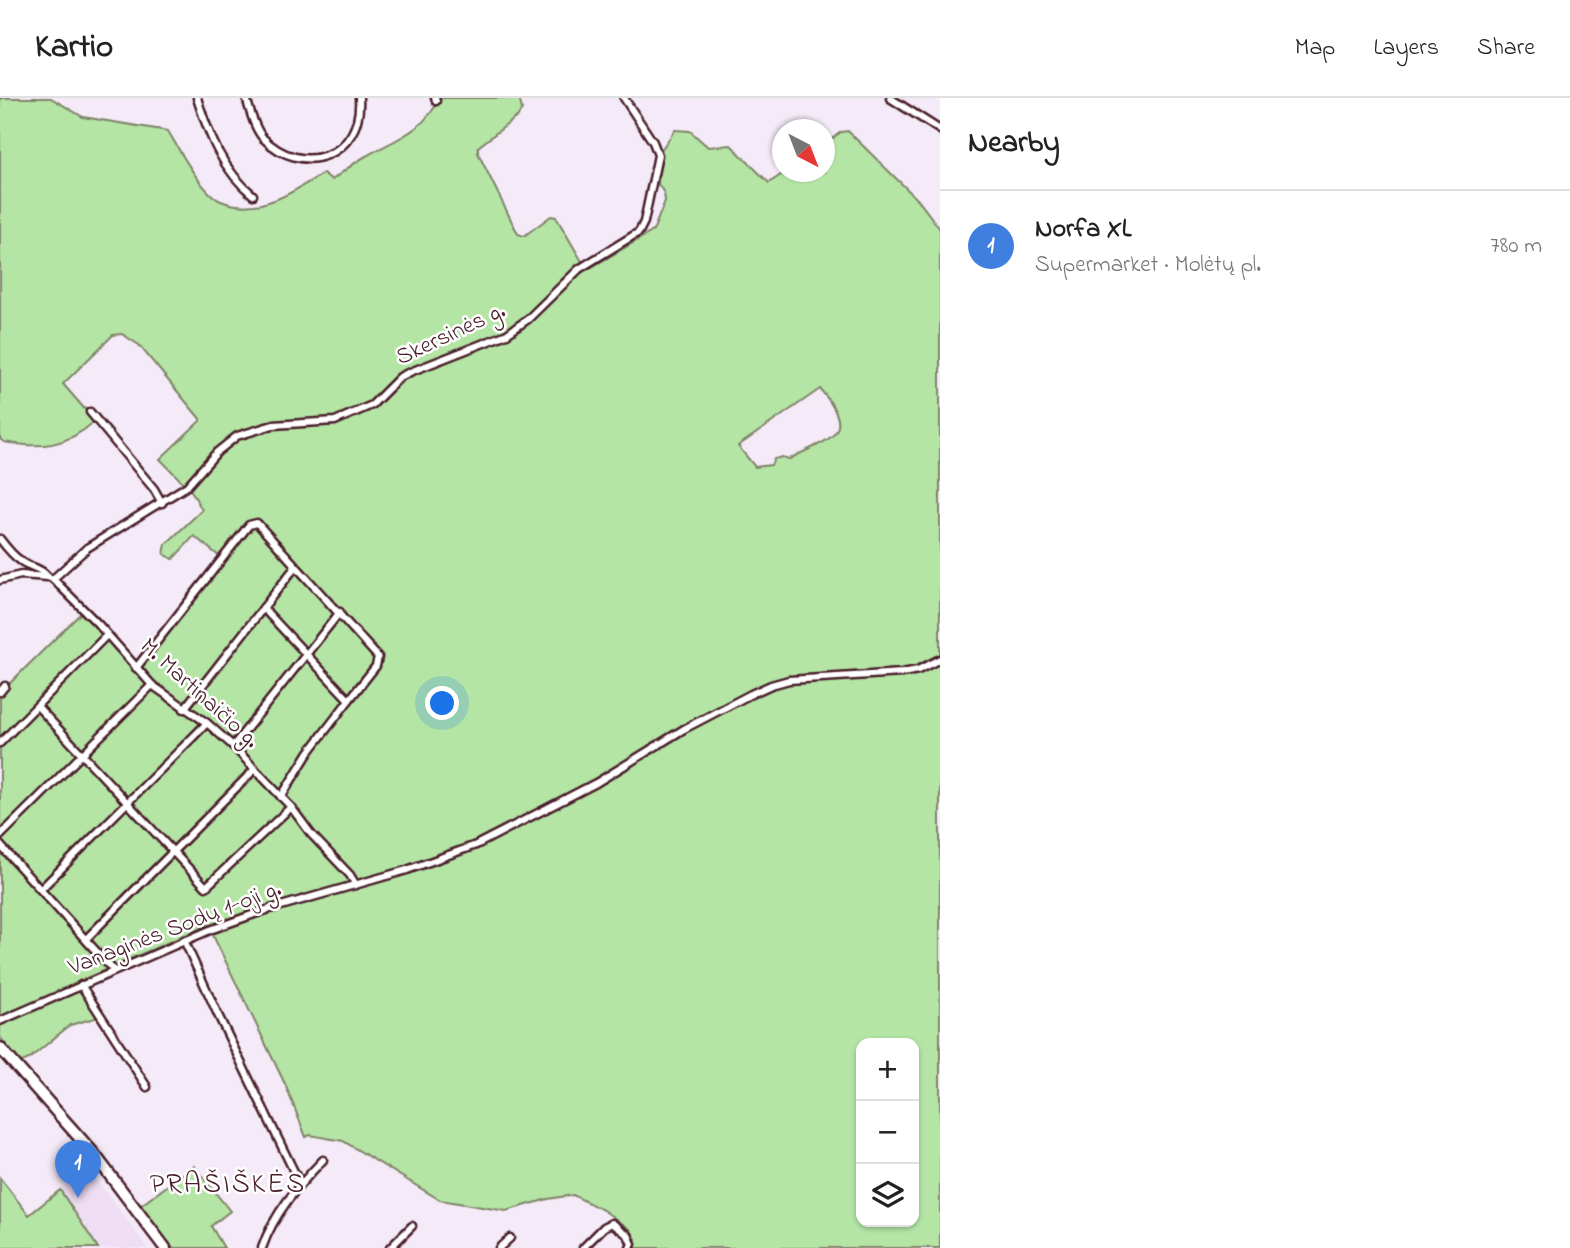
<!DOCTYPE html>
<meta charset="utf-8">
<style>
body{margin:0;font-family:"Indie Flower",sans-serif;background:#f2f2f2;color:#222}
.controls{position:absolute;right:21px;bottom:21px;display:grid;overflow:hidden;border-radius:14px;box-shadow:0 2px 5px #0004}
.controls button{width:63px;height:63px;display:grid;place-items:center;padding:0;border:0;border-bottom:2px solid #e0e0e0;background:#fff;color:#222;font:35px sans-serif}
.compass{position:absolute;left:772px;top:21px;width:63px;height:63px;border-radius:50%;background:#fff;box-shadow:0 2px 5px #0004;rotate:138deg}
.you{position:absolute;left:443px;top:606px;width:24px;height:24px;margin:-18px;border:5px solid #fff;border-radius:50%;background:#1a73e8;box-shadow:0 0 0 10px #1a73e833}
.badge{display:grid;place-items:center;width:46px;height:46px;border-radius:50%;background:#7c3aed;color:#fff;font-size:23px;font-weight:700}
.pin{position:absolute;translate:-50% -58px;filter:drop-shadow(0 2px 4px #0008)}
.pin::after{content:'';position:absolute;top:37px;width:24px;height:21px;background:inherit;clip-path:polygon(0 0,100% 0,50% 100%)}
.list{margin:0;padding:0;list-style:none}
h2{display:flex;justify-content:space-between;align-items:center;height:91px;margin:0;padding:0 28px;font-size:30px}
h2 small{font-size:23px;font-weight:400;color:#767676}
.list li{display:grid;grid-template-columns:46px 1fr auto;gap:21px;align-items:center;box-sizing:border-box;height:112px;padding:0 28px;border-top:2px solid #e0e0e0}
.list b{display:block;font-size:26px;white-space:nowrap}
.list p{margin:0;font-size:23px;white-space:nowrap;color:#767676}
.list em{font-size:23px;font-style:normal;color:#767676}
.icon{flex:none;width:38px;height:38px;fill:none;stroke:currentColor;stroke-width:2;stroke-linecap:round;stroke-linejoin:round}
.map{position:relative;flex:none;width:940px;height:1150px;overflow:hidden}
header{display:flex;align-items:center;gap:42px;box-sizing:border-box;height:98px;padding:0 35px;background:#fff;border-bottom:2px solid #e0e0e0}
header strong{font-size:33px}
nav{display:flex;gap:38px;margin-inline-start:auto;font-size:24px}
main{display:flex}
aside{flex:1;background:#fff}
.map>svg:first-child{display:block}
.built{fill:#eeddf3}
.green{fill:#b4e5a5;stroke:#7f8268;stroke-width:2;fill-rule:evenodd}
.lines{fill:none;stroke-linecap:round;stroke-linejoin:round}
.minor-casing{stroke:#4a1f2b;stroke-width:11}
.highway-casing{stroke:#4a1f2b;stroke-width:15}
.minor{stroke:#fff;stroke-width:6}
.highway{stroke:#fff;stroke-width:10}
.labels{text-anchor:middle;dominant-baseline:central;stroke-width:5;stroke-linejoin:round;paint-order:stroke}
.street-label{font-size:24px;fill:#4a1f2b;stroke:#fff}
.quarter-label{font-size:28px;letter-spacing:2px;fill:#4a1f2b;stroke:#fff}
</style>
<header>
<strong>Kartio</strong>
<nav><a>Map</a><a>Layers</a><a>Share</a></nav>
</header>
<main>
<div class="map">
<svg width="940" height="1150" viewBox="0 0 940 1150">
<rect width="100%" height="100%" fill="#f5ebf8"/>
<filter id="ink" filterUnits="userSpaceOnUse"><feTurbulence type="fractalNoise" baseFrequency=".0143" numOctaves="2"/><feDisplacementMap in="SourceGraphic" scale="14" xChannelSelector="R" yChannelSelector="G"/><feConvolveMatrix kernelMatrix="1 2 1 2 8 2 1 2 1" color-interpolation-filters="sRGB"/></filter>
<g filter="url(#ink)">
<path class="built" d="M80,1061L144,1145L147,1150H98L60,1092L64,1088L58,1080Z"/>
<g class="green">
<path d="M0,0H51L83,19L168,33C179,51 202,95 221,103C258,118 294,94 323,75L332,82C344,73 356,63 368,57C395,42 427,31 439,0H519L522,11L518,18L478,49V55L518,136L524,138L551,118L556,119L587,172L653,133L665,103L664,95L658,86L661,52L675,32L690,33L708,49L731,47L769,85L785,74H824L825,46L841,34L848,33L918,102L940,131V1150H634L636,1141L630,1131L603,1112L573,1097L548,1101L506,1113L440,1102L343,1043L310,1037L306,1039L285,986L208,827L77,884L99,919L70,927L29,961L20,965L0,939V595L83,513L133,569L220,459L194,438L173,461L164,456L166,446L202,412L192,394L160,361L201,322L139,247L122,236L113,237L63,286L95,323C66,349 41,351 4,344L0,341ZM820,291C859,337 830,340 789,361L782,359L774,361L771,367L755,369L738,348ZM861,945H914V1124H861Z"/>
<path d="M194,1068L230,1113L211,1128L224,1150H170L140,1108Z"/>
<path d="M0,1080L29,1117L60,1092L98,1150H0Z"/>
</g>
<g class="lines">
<defs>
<g id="minor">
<path d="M197,0C209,37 222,72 253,97"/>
<path d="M246,0C250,12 254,30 263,40C302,80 363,59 359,0"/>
<path d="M435,0L436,3"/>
<path d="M890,0L940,32"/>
<path d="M90,314L154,391L162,405"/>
<path d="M0,441C6,449 13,458 21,463C30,470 40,469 47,478"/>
<path d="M53,481L87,450L187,388L217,354L237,338L273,327L335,323L372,307L400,279L410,274L507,236L528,221L579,171L639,134L644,124L658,57L653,44L624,0"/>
<path d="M53,481L98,526L152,587L207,625L233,648L291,709L311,736L350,777L356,787"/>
<path d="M0,482L21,477L48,479"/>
<path d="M263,510L349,602L309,654L281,699"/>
<path d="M136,570L249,427L257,425L378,559L376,568L349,602"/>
<path d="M0,594L5,588"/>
<path d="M37,608L206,789L291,709"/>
<path d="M184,611L296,468"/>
<path d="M0,645L107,537"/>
<path d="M233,648L340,514"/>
<path d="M0,738L152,587"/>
<path d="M0,747L114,873"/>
<path d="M41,791L207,625"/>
<path d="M86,841L254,672"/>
<path d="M184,842L219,919L300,1086"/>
<path d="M81,887L147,989"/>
<path d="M0,923L210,832L260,814L407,772L476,747L596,685L684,631L751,596L771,587L789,582L902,575L918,572L940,561"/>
<path d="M262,1150C274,1115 298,1088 323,1062"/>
<path d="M390,1150L412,1128"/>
<path d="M499,1150L510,1140"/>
<path d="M583,1150L604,1129L612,1125L628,1137L632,1146L630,1150"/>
</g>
<path id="highway" d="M0,950L94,1056L165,1150"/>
</defs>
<use href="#minor" class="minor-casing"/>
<use href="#highway" class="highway-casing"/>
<use href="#minor" class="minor"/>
<use href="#highway" class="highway"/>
</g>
</g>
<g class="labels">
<g class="street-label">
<text transform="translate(451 237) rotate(-25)">Skersinės g.</text>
<text transform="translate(199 596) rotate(42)">M. Martinaičio g.</text>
<text transform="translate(175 831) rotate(-21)">Vanaginės Sodų 1-oji g.</text>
</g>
<g class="quarter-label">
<text x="228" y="1087">PRAŠIŠKĖS</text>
</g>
</g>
</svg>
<div class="controls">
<button>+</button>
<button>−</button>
<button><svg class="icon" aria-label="layers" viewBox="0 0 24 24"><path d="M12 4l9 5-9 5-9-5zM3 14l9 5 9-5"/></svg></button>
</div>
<svg class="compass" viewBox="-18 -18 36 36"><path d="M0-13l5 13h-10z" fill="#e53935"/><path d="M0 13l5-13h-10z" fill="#767676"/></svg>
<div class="you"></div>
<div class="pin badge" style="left:78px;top:1100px;background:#3f7fe0">1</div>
</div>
<aside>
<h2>Nearby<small></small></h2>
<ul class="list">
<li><span class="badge" style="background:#3f7fe0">1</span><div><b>Norfa XL</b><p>Supermarket · Molėtų pl.</p></div><em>780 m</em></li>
</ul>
</aside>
</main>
